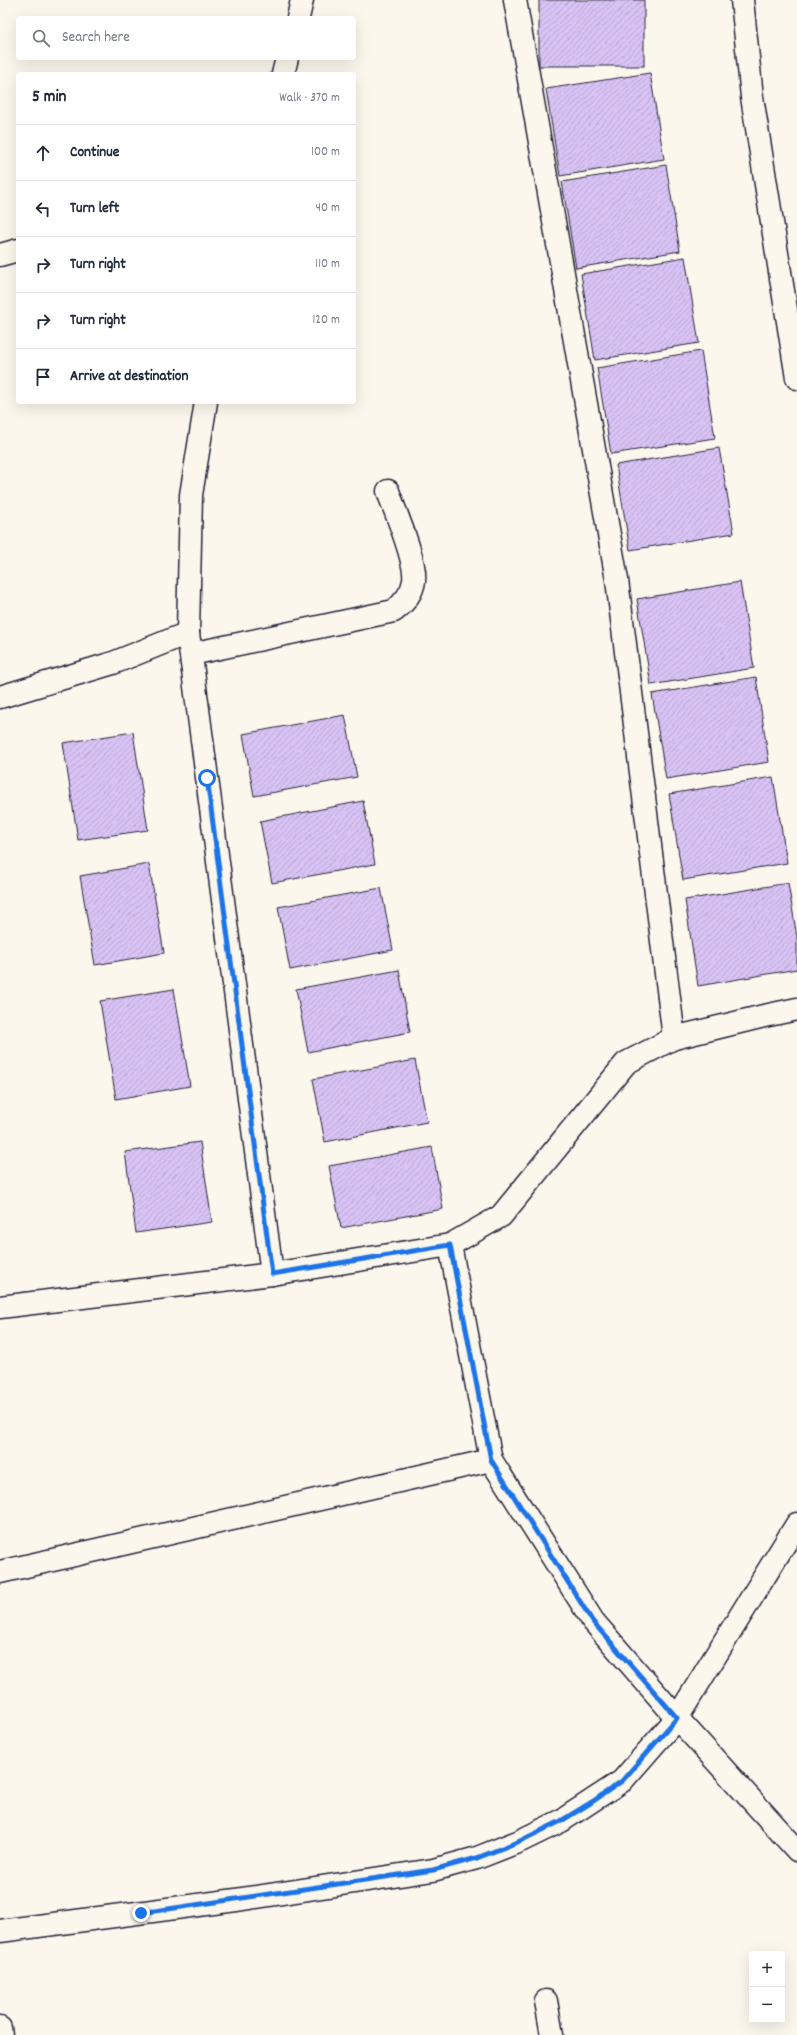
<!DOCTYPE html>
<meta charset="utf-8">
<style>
body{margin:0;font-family:Dekko,sans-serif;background:#f2f2f3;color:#1f2937}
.controls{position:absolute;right:12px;bottom:12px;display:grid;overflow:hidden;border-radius:4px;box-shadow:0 4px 16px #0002}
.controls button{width:36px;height:36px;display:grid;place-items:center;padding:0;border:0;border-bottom:1px solid #e0e1e3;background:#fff;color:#1f2937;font:20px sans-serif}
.stop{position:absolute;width:12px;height:12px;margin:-9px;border:3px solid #1a73e8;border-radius:50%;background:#fff}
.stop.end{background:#1a73e8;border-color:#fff;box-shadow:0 1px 4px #0008}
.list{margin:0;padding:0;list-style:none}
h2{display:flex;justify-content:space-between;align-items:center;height:52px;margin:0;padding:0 16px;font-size:17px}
h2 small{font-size:13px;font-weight:400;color:#747a83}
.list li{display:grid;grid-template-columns:26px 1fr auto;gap:12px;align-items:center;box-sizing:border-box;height:56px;padding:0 16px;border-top:1px solid #e0e1e3}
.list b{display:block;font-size:15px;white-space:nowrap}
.list em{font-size:13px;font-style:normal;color:#747a83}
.icon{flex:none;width:22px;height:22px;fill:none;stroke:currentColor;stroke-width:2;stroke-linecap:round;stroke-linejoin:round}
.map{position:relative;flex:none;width:797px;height:2035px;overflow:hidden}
.search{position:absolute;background:#fff;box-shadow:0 4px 16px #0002;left:16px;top:16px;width:340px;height:44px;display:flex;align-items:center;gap:10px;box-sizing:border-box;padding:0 14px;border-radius:4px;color:#747a83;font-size:15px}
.panel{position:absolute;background:#fff;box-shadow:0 4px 16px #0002;left:16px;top:72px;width:340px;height:332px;border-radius:4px}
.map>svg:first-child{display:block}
.building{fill:url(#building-hatch);stroke:#22223b}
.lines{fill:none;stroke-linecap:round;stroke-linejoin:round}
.minor-casing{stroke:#22223b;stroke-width:25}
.minor{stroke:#fbf7ec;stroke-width:22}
.route{stroke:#1a73e8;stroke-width:5}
</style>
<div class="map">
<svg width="797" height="2035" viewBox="0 0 797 2035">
<defs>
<pattern id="building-hatch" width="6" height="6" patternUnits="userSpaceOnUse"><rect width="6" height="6" fill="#d8c3f4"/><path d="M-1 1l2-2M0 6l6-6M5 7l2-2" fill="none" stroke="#b9a7d2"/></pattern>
</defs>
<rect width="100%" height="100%" fill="#fbf7ec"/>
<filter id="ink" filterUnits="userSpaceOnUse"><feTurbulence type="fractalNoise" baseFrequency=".025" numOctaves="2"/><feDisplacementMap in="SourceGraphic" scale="8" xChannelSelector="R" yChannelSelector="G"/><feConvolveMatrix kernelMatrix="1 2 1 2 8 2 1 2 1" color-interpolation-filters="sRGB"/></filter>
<g filter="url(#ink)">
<g class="building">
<rect x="539" y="0" width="105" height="66"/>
<path d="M650,73L664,159L560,176L546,89Z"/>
<path d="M666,165L680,251L576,268L562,182Z"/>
<path d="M685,257L699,343L595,360L581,274Z"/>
<path d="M701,351L715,438L611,454L597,368Z"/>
<path d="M719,448L734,533L630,550L616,465Z"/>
<path d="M740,582L754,668L651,685L637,599Z"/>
<path d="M756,677L769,762L666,779L652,694Z"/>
<path d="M345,715L357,777L254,796L243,734Z"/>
<path d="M133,732L148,830L78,840L63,743Z"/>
<path d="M773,777L787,863L683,880L669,794Z"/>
<path d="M363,801L375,864L272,883L260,821Z"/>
<path d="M149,864L164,953L95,965L80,876Z"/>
<path d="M788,883L797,937V969L698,986L685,900Z"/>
<path d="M381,888L393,950L290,970L278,907Z"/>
<path d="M399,970L410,1032L308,1052L296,989Z"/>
<path d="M174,989L190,1086L116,1099L100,1001Z"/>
<path d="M415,1060L427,1122L325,1142L313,1079Z"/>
<path d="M200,1142L212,1222L136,1233L125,1152Z"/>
<path d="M432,1147L443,1209L341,1228L329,1166Z"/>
</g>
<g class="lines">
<defs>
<g id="minor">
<path d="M742,0L752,97L797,378"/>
<path d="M298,18L302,0"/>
<path d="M283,74L287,58"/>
<path d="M0,255L18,250"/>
<path d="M206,402L191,495L188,633L272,1274L450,1245L501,1216L626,1063L674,1038L617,580L515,0"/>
<path d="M191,654L394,611C404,603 412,594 414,581C417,561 395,512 388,491"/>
<path d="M0,697L113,663L188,633"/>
<path d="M674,1038L764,1016L797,1009"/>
<path d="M450,1245L491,1460L593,1621L677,1718L797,1850"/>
<path d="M0,1307L272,1274"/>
<path d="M0,1572L491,1460"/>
<path d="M0,1931L236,1900L433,1870L477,1858L520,1841L561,1821L622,1781L677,1718L797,1524"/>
<path d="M546,2001L552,2035"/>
<path d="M0,2028L1,2035"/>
</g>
</defs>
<use href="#minor" class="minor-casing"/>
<use href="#minor" class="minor"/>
</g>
</g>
<g class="lines" filter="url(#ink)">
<path class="route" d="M141,1913L433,1870L477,1858L520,1841L561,1821L592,1802L622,1781L677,1718L593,1622L491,1460L450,1245L272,1274L207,778"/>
</g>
</svg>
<div class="controls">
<button>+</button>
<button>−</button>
</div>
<div class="stop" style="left:207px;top:778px"></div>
<div class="stop end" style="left:141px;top:1913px"></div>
<div class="search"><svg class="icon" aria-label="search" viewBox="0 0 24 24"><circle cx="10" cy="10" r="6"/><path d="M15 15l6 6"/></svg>Search here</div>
<section class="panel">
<h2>5 min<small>Walk · 370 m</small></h2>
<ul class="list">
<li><svg class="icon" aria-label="ahead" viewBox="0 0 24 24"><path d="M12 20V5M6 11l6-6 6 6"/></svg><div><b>Continue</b></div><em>100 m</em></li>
<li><svg class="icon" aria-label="left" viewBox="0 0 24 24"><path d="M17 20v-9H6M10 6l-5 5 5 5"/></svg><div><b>Turn left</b></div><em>40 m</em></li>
<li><svg class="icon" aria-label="right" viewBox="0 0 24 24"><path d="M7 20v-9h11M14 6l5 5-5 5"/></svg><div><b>Turn right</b></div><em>110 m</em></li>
<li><svg class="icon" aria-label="right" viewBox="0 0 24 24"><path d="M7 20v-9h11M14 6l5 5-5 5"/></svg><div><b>Turn right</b></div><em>120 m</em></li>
<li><svg class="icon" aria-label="arrive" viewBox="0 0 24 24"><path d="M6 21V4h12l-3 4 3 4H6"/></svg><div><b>Arrive at destination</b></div></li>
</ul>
</section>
</div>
